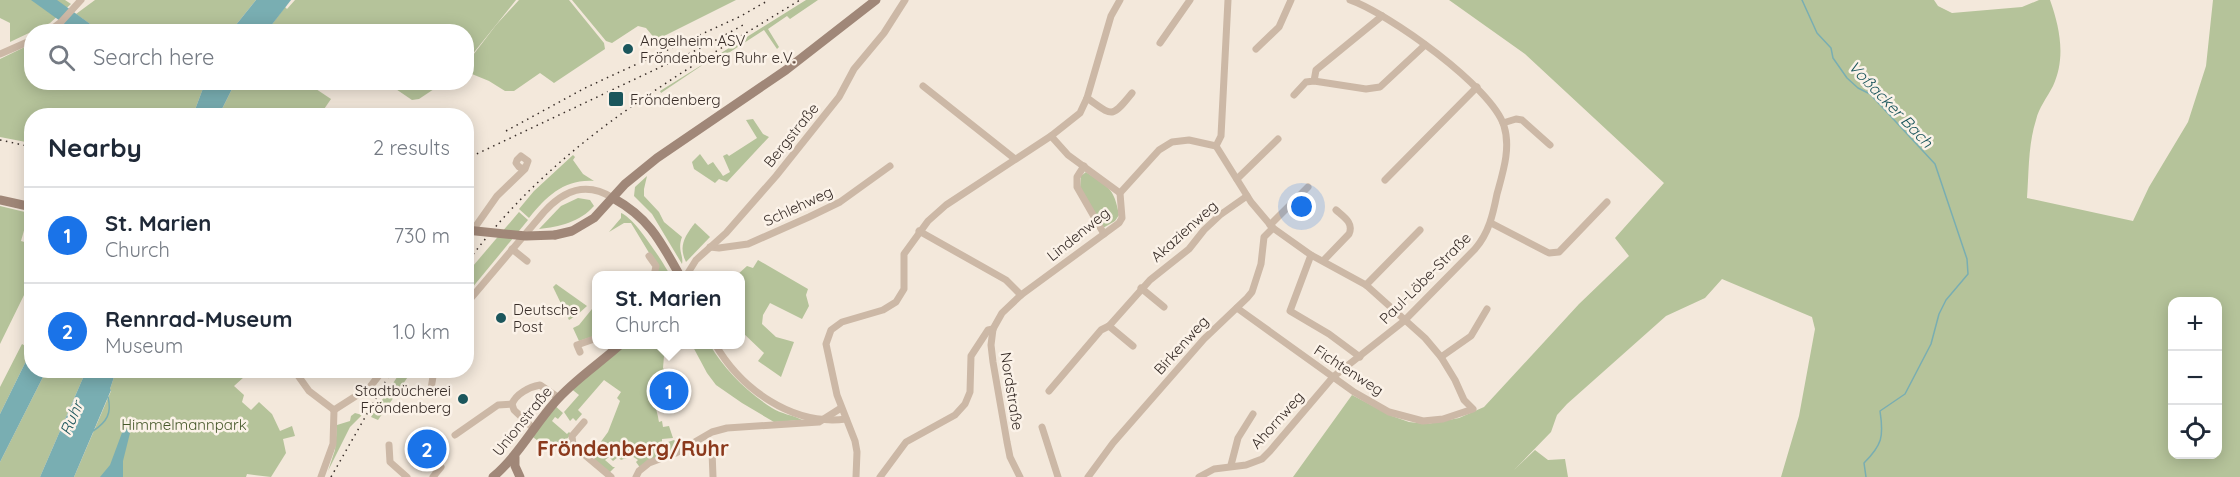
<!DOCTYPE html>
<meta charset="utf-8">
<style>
body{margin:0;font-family:Quicksand,sans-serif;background:#f2f2f3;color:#1f2937}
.controls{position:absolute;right:18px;bottom:18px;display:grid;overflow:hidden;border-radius:12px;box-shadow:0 3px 15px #0003}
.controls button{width:54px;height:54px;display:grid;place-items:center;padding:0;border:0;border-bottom:2px solid #e0e1e3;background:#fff;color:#1f2937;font:30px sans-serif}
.you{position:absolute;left:1302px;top:207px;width:21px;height:21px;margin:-15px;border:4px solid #fff;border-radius:50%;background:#1a73e8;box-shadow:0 0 0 9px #1a73e833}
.badge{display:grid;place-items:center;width:39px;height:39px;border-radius:50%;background:#1a73e8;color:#fff;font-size:20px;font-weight:700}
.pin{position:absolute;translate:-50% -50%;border:3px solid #fff;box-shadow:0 2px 6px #0006}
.popup{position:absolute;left:592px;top:271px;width:153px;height:78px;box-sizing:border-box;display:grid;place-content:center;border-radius:12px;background:#fff;filter:drop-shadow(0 2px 4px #0005);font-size:20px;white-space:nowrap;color:#747a83}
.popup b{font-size:22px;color:#1f2937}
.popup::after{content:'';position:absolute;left:50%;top:100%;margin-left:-12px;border:12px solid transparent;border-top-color:#fff}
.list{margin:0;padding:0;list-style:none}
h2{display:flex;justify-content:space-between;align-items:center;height:78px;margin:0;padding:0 24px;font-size:26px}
h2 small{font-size:20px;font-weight:400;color:#747a83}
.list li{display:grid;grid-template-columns:39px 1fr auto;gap:18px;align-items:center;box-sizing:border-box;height:96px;padding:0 24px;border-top:2px solid #e0e1e3}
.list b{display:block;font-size:22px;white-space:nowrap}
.list p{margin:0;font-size:20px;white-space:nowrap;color:#747a83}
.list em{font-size:20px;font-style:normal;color:#747a83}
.icon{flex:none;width:33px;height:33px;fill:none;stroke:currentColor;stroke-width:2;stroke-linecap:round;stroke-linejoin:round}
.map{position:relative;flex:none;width:2240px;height:477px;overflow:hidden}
.search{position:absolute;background:#fff;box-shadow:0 3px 15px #0003;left:24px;top:24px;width:450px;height:66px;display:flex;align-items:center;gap:15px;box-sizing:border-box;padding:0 21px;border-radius:24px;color:#747a83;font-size:22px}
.panel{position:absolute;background:#fff;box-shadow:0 3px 15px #0003;left:24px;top:108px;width:450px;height:270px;border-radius:24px}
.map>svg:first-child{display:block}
.green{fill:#b5c39a;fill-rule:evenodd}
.water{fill:#79aeb2}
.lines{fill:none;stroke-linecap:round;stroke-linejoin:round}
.stream{stroke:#79aeb2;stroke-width:1.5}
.street{stroke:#ccb8a6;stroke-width:7}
.secondary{stroke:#a08778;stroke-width:9}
.rail{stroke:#382d28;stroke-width:1.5;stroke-dasharray:1.5 4.5;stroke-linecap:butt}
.secondary-bridge{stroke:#a08778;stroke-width:9}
.poi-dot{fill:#1b565c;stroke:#fbf2e8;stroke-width:2}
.labels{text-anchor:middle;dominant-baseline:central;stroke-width:5;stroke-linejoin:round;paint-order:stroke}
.poi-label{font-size:15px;fill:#382d28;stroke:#fbf2e8;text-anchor:start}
.street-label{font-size:15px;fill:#382d28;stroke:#fbf2e8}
.park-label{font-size:15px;fill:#46582a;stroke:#fbf2e8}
.water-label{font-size:16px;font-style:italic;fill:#1b565c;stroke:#fbf2e8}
.district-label{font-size:21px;font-weight:bold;fill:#8b391c;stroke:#fbf2e8}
</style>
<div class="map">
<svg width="2240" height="477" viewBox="0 0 2240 477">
<rect width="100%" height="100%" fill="#f3e8db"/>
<g class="green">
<path d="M0,0H65L71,4L50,23L10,42V23L0,18Z"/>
<path d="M95,0H256L231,31H100L76,14Z"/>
<path d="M295,0H516L467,61L466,32L267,31L285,7L287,9Z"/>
<path d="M519,0H569L604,43L605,49L554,83L540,73L514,91H505L489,81L467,72V63L496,25Z"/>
<path d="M572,0H736L656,40L646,28L638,26L612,43L606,41Z"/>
<path d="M806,0H818L790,19L787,16L768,29L779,47L777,49L764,30L713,63L704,64L661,93L660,91Z"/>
<path d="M1449,0H1934L1938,6L1952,13L2022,7L2039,0H2050C2060,28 2066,58 2053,86C2047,98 2039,107 2036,120C2028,145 2029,172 2027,198L2133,221L2149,187L2188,122L2206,66L2213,0H2240V477H1781L1799,416L1815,329L1812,317L1722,279L1705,298L1666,316L1567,404L1557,415L1551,432L1514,470L1535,450L1548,460L1565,459L1568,477H1293L1352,395L1392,416L1409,422L1427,424L1459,418L1484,407L1579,304L1629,256L1615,238L1664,183L1525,54ZM2172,302H2218V454H2172Z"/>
<path d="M31,44L32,82L205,83L193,115L32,116L31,143L0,137V59Z"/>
<path d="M235,83H307L331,99L320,115H219Z"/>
<path d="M387,83H443L419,99L412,100Z"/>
<path d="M753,119L763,134L769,137L727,182L719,179L715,183L694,169L692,162L700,154L708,165L713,162C717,168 720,171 723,176L730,172L723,156L727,154L729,156L757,138L746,120Z"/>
<path d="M573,155L575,157L573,160L583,174L594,181C564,179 547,196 529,218L519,209L534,191Z"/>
<path d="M1086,172C1108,187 1114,187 1119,215L1115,221L1103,228L1080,188L1081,176Z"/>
<path d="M647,176L644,189V196L659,212L664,222L682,237C677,250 684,256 682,264L652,214L634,196L635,187Z"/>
<path d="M578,198L590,200L594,206C580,222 559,227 539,229L561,206Z"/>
<path d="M0,206L29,213L21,241L31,244L32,288L26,291L0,344Z"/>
<path d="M519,212L528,220L467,294V273Z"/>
<path d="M621,213C634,217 663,262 670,275H655L657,266L631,223H624L609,232L621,218Z"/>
<path d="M695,223L710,237L686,262C678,246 685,236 695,223Z"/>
<path d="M758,260L808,289L806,295L809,306L802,319L770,303L763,315L762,324L776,337L794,342L781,377L758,361L764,353L741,331V276L737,275L747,266L753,268Z"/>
<path d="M556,284L587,306L577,315L569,320L553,287Z"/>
<path d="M592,309L597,312V335L579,341L573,328L579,325Z"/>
<path d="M31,342V351L0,414V387L22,344L27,347Z"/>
<path d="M621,345H676L664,356L663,368L665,371C639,398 656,394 659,422L662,421L663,427L669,426L673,438L662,439V446L659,447L661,452L667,451L665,443L674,440L680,446L684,445L641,469L636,462L638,460L632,456L621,460L618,457L613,461L609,457L605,460L613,467H615L609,473L589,458L608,432L620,401L617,398L621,392L604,380L578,410L582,414L576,421L573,418L570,421L564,412L579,395L569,387Z"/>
<path d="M692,345H710C724,369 747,392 772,408C781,414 793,415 802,420L774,422L742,403L716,385L707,373Z"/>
<path d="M46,371H86L40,477H0V462Z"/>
<path d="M116,371H243L244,377L234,386L244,395L242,402L251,410L259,402L272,414L280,431L292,426L295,436L283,439L286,453L271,477L247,474L246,477H74L111,391L110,389Z"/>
<path d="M401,371H412L378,420L371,417Z"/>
<path d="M553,404L563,413L558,419L555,417L552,421L567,434L569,432L571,434L561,446L555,448L549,442L541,443L530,435Z"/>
<path d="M355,413L362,415L350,427L328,471L335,450L337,425L350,421L351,416Z"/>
</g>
<g class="water">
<path d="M31,0H57L100,31H74Z"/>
<path d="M256,0H291L267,31H231Z"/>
<path d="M205,83H235L219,115H193Z"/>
<path d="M31,351L32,370L46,371L0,462V414Z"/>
<path d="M86,371H116L110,389L111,390L74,477H40Z"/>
<path d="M127,429L130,433L123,461V477H100L110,465L123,430Z"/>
</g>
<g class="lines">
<g class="stream">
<path d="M1802,0L1817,33L1831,48L1833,58L1847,78L1858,88L1870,94L1935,164L1967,259L1968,274L1946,300L1939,314L1931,344L1905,394L1880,411C1884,437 1882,445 1864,463L1866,477"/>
<path d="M93,431C107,422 112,413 108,397"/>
</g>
<g class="street">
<path d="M48,32L61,22L81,0"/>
<path d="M1160,43L1190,0"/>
<path d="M1256,49L1279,27L1291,0"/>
<path d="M0,54L32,40"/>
<path d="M1314,81L1366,89L1380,87L1425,45"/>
<path d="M923,86L1015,159"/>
<path d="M1294,95L1306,82L1314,81L1316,70L1382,16"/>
<path d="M1087,98C1113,116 1111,119 1132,93"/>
<path d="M1503,123L1516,119L1522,120L1550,145"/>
<path d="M1051,136L1068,155L1120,193"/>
<path d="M1216,146L1221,136L1228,0"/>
<path d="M1084,166L1077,177V187L1104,234"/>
<path d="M1237,179L1278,139"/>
<path d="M1385,180L1477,87"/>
<path d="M1491,223L1549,253L1559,252L1607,202"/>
<path d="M1270,225L1308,187"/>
<path d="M919,231L1006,280L1021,295"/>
<path d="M466,240L497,196L525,169L528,161L521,156L517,160L516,163L519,167L525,169"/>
<path d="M710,247L719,248L748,244L809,217L840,202L890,166"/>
<path d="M512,249L527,261"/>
<path d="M1311,255L1290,311L1329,334L1360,357"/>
<path d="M649,256L656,266L654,276"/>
<path d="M1324,260L1349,234C1354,223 1344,217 1336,210"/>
<path d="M686,276L696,260L726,233L776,176L839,97L854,69L884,33L905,0"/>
<path d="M1366,285L1420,230"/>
<path d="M1141,288L1164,307"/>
<path d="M466,304L544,212C564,190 586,181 613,198"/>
<path d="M1109,326L1133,346"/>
<path d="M715,344C741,389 792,426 846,419"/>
<path d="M580,352L577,345L597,338"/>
<path d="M1441,357L1471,336L1487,309"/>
<path d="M294,370L309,391L334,410"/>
<path d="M431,389L434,370"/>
<path d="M1049,391L1101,330L1109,326L1150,280L1189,249L1204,230L1220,215L1247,196"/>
<path d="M334,410L370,387L383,370"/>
<path d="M584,422L572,436L573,445L611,477"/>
<path d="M1042,427L1058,477"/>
<path d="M534,429L514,410L512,404C516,394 529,387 540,385L559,398"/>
<path d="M455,435L498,405L512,404"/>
<path d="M389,445L390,462L407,477"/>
<path d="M564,447L573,445"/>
<path d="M712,451L713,477"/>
<path d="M1231,465L1238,438L1253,414"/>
<path d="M321,477L333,444L334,410"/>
<path d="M433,477L441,467"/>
<path d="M636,477L639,471L649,463L676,453L712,432L727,428L819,422L841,408"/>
<path d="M856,477L857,452L855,441L837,395L826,344L831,330L842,322L883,310L896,302L904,289V254L928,221L946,205L1051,136L1080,113L1087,98L1111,16L1120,0"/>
<path d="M880,477L906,442L955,415L965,404L970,392L971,356L988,330L993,329"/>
<path d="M1020,477L1010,457L1007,442L993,362L991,345L993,329L1002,313L1021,295L1119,223L1122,218L1120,193L1159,150L1172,142L1189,140L1216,146L1251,202L1273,228L1311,255L1366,285L1425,338L1441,357L1455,380L1464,400L1473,409L1443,419L1423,421L1389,412L1354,392L1237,308"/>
<path d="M1088,477L1113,443L1204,339L1247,298L1252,292L1261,264L1264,237L1273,228"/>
<path d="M1199,477L1214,469L1246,465L1262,459L1270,451L1333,377L1404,321L1475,249C1489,233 1493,214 1497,194C1503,172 1511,148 1504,126C1492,87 1388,13 1350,0"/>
</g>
<g class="secondary">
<path d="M613,198C649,218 660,240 680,276"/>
<path d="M0,200L32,207"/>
<path d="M555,235L572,231L594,218L625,184L657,158L786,70L876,0"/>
<path d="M515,457V466L520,477"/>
<path d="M493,477C518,456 533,427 555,402C574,380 599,364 621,344"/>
</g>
<g class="rail">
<path d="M506,131L585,88L741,16L769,0"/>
<path d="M0,140L32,147"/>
<path d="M466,159L705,46L745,24"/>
<path d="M466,264C555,142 675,77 800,0"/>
<path d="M331,477L392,370"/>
</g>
<path class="secondary-bridge" d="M466,230L526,236L555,235"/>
</g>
<g class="poi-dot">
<circle cx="628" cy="49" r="6"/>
<rect x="608" y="91" width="16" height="16" rx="3"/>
<circle cx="501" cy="318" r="6"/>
<circle cx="463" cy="399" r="6"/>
</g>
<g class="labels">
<g class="poi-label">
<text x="640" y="40">Angelheim ASV<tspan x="640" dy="17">Fröndenberg Ruhr e.V.</tspan></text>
<text x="630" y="99">Fröndenberg</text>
<text x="513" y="309">Deutsche<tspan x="513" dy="17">Post</tspan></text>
<text x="451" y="390" text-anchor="end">Stadtbücherei<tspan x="451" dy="17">Fröndenberg</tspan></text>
</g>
<g class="street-label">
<text transform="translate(791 135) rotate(-51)">Bergstraße</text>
<text transform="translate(798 206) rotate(-25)">Schlehweg</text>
<text transform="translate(1184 231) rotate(-42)">Akazienweg</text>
<text transform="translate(1078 234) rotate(-39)">Lindenweg</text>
<text transform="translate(1425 278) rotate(-45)">Paul-Löbe-Straße</text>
<text transform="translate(1181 345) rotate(-48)">Birkenweg</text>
<text transform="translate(1349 370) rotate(33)">Fichtenweg</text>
<text transform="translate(1012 391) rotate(81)">Nordstraße</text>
<text transform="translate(1277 420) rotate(-48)">Ahornweg</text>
<text transform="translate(522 421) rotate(-51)">Unionstraße</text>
</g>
<g class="park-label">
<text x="184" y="424">Himmelmannpark</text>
</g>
<g class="water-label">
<text transform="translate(1891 104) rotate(46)">Voßacker Bach</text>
<text transform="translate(71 418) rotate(-67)">Ruhr</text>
</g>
<g class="district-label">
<text x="633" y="448">Fröndenberg/Ruhr</text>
</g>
</g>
</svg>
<div class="controls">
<button>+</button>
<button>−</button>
<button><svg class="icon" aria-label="locate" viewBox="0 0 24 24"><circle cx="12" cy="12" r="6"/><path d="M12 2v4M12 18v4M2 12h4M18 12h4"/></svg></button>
</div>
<div class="you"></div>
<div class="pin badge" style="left:669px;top:391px">1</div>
<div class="popup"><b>St. Marien</b>Church</div>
<div class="pin badge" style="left:427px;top:449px">2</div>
<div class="search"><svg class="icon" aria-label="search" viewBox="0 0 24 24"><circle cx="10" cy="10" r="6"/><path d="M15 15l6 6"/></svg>Search here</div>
<section class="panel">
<h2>Nearby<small>2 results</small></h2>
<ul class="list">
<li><span class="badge">1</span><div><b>St. Marien</b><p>Church</p></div><em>730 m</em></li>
<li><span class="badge">2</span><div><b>Rennrad-Museum</b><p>Museum</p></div><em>1.0 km</em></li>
</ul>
</section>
</div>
